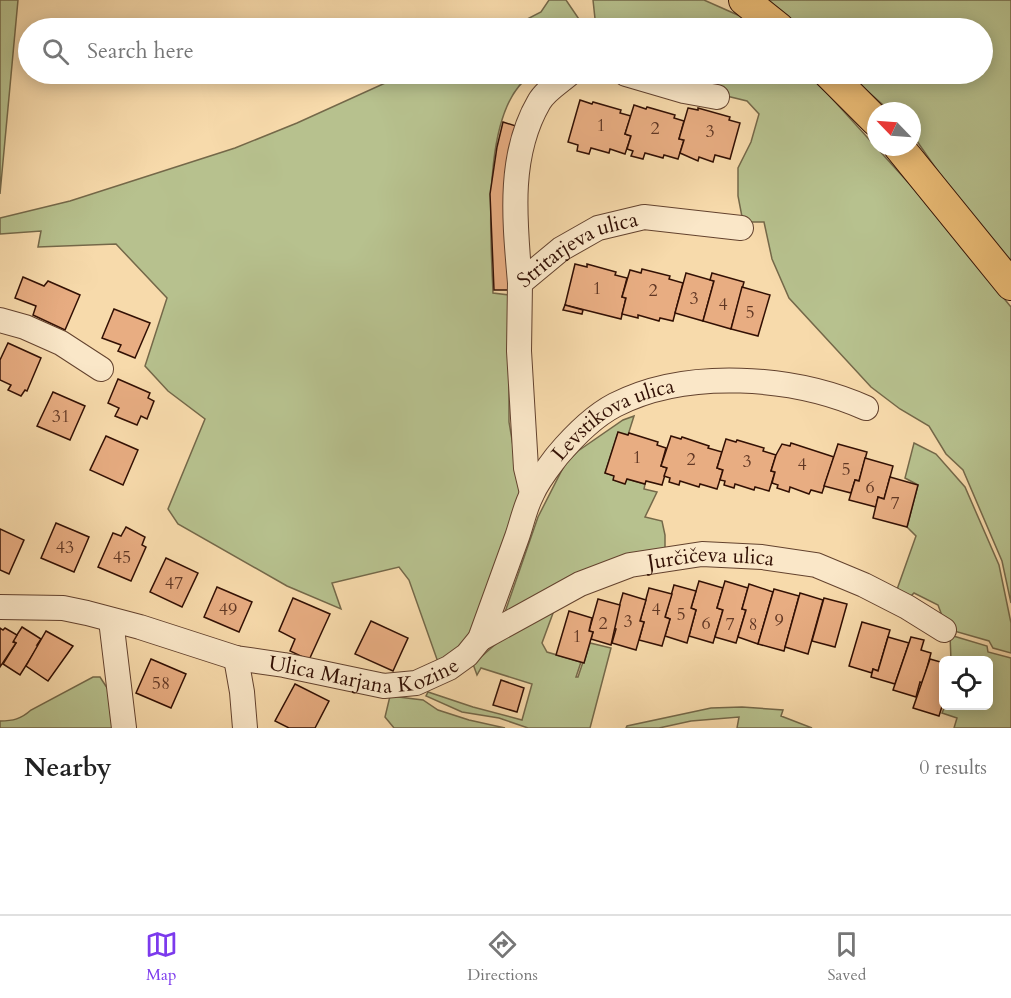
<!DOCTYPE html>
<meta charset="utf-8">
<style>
body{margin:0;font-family:Cardo,serif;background:#f2f2f2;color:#222}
.controls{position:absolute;right:18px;bottom:18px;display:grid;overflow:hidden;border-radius:9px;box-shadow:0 3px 15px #0003}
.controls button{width:54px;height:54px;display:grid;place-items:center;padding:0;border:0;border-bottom:2px solid #e0e0e0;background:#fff;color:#222;font:30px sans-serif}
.compass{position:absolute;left:867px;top:102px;width:54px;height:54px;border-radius:50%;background:#fff;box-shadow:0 3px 15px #0003;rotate:295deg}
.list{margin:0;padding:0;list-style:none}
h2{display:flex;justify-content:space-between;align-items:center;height:78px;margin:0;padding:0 24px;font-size:26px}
h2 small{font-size:20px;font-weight:400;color:#767676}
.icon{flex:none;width:33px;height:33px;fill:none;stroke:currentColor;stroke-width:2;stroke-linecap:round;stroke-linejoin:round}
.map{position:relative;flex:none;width:1011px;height:728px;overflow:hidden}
.search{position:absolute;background:#fff;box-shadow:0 3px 15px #0003;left:18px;right:18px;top:18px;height:66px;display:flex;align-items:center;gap:15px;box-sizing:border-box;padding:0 21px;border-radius:33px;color:#767676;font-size:22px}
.sheet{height:186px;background:#fff}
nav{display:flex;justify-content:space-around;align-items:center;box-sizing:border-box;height:84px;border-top:2px solid #e0e0e0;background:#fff;font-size:16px;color:#767676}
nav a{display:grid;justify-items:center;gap:3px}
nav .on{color:#7c3aed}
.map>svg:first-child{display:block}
.green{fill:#b7c18e;stroke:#746849;stroke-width:1.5}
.building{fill:#e8ad82;stroke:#321004;stroke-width:1.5}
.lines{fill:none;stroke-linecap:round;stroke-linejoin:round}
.minor-casing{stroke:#63422e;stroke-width:26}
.major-casing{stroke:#321004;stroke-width:32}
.minor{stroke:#fae7c8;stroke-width:24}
.major{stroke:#ecbd76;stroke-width:30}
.labels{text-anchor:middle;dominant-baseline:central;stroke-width:4.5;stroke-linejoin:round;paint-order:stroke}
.number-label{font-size:18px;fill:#603724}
.street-label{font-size:21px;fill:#321004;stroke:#fae7c8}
</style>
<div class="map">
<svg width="1011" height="728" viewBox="0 0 1011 728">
<rect width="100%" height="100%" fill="#f7daab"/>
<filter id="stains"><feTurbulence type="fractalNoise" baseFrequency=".00333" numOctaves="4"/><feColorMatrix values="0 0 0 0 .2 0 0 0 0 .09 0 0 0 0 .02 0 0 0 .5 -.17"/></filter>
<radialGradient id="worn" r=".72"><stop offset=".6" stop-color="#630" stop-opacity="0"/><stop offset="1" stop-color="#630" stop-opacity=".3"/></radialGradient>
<g class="green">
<path d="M0,0H18L0,194Z"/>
<path d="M549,0H566L585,28H510L541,12Z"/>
<path d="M593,0H704L740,16L754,28H596Z"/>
<path d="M768,0H1011V267L962,206L912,134V111H890L848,74H982V28H802Z"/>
<path d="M405,74H533C480,105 491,238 493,293L509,295V422L521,493L467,641L439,665L409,580L399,567L332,583L341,609L287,586L178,524L168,509L205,419L168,391L145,366L167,298L116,244L38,247L41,231L0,234V218L70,201L235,148L297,123Z"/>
<path d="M636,74H807L828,94L915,190L1011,307V603L1002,561L963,470L946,454L929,426L900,409L871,387L789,298L772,259L764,222H743L738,196V168L751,142L759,114L747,101Z"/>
<path d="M634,416L628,435L618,433L605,473L645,484L644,489L657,492L645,517L662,521L665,535V555L504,615L538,517L565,464L578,451L623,420Z"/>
<path d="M914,443L936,454L965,487L999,565L1011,623V653L993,648L989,641L947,629L938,605L914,593L904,603L894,598L916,536L907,527L918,485L905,478Z"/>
<path d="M556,605L542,643L547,652L581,662L576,677H578L583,662H584L590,643L611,648L590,728H528L499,718L462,712L426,696L428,692L473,707L522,720L532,684L481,668L477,675L473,664L498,642Z"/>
<path d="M950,635L987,646L988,652L1011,658V728H954L957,718L942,713L945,706H988V660H951Z"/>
<path d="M93,677H100L113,697L117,728H0V721C13,721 21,719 31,710Z"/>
<path d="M390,696L423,700L438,710L469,720L505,728H394L385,717Z"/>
<path d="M742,707L783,710L781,716L812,728H737L739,717L691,721L659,728H626L627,726L711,708Z"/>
</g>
<g class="building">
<path d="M580,100L592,104L593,102L621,110L620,113L631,116L625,134L631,136L625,154L610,149L609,153L591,148L589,154L577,151L578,145L568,142Z"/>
<path d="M634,105L646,109L647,107L675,115L674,118L684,121L679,139L684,140L678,159L664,155L663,158L645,153L643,159L631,156L633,151L627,149L631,136L625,134Z"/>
<path d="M688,108L698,110V108L730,117L729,120L740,123L730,159L715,155L713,162L699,157L698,161L680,153L684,140L679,139Z"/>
<path d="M503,122L519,127L511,290H494L490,194L497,147Z"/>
<path d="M575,264L587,267V264L616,272L615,275L627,278L622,297L626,298L621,319L565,305Z"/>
<path d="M642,269L670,276L669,279L683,283L673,321L660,318L659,321L638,315V318L622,314L626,298L622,297L630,270L641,273Z"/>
<path d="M686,273L714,281L703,321L675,313Z"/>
<path d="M712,273L744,282L731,329L703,321L714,281L710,280Z"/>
<path d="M23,277L44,286L48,281L80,295L65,330L33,315L36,306L15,298Z"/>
<path d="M742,287L770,295L758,336L731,329Z"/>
<path d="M565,305L583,310L582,314L563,310Z"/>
<path d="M114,309L150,323L135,358L118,351L121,345L102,338Z"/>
<path d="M8,343L41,358L27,391L25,390L21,396L8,390L11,385L0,380V360Z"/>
<path d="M118,379L150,393L148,398L154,401L147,419L141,416L137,425L115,416L119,408L108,403Z"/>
<path d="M53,392L85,406L70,440L37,426Z"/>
<path d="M618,432L628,435L629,433L658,442L657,445L666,448L661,466L667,468L662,485L646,481L645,484L627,479L625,484L613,480L614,476L605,473Z"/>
<path d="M106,436L138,450L123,485L90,470Z"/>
<path d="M671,436L681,439L682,437L709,446L708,448L722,452L717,468L723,470L717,489L700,484L699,487L680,481L679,485L669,482L670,478L664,476L667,468L661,466Z"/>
<path d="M726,439L736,442L737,440L764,448L763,451L776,455L771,471L775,472L769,491L755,487L754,490L735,484L734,488L724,485L725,481L720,480L723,470L717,468Z"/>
<path d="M791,443L834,457L822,493L811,490L809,494L790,487L789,492L777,488L778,485L772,483L775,472L771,471L776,455L782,444L790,446Z"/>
<path d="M838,444L867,452L859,481L855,480L851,493L824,486Z"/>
<path d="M865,458L893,466L884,499L878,497L876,507L849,500L855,480L859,481Z"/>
<path d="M890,477L918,485L907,527L873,518L878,497L884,499Z"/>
<path d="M56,523L89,537L74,572L41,558Z"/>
<path d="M126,527L145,537L142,545L146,547L131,581L98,567L113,533L121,536Z"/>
<path d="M0,529L24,540L9,574L0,570Z"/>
<path d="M166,558L198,573L182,607L150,592Z"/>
<path d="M699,581L723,588L717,608L723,610L713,643L689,636L696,610L691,608Z"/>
<path d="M725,581L748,588L742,609L746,610L736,643L715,637L723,610L717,608Z"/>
<path d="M749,584L773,592L758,644L738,637L746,610L742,609Z"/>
<path d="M674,585L696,591L691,608L696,610L687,643L665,636L670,619L665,617Z"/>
<path d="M217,587L252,602L239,632L204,617Z"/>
<path d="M649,588L672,594L665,617L670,619L662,646L639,640L644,622L640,621Z"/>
<path d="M774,589L799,596L784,651L758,644Z"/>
<path d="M623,593L646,600L640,621L644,622L636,650L612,643L616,629L613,628Z"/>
<path d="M800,593L823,600L808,654L785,647Z"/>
<path d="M293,598L330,614L309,660L290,651L295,639L279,631Z"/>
<path d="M824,598L847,604L835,647L812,641Z"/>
<path d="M598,599L620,605L611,645L591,639L593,632L589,631Z"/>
<path d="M569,611L592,618L589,631L593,632L584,663L556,655Z"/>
<path d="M371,621L408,638L393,671L355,654Z"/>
<path d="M862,622L890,630L878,671L873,669L872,673L849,666Z"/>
<path d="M22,627L41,639L37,645H39L20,675L3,664L16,643L13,641Z"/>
<path d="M0,628L3,630L5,628L17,635L13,642L16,643L0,667Z"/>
<path d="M46,631L73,646L48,681L26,666Z"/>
<path d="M888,637L909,643L895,684L871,677L873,669L878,671Z"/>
<path d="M911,637L924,640L921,650L931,653L923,683L920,682L916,697L893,690Z"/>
<path d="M151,659L186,674L171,708L136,693Z"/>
<path d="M930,659L944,663L942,686L944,687V700L939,716L913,708Z"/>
<path d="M501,680L524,688L517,712L493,705Z"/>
<path d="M295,684L329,701L315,728H289L275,721Z"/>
</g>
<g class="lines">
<defs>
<g id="minor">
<path d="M626,74L684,91L717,97"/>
<path d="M520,283C515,223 507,157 539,102C545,91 560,82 569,74"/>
<path d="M0,320L25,327L61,343L101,369"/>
<path id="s1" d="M532,493L526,468L519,351L520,283L561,249L598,228L644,217L741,228"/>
<path id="s2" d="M0,607L63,608L87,613L140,627L236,658L284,665L384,686L416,683L449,668L467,655L480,639C492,605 505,571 517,537C522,523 525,507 532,494C538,480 548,468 557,456C573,437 592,417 615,405C687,368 794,376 866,408"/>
<path d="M111,620L124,728"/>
<path id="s3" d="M480,639L580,584L630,565L702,554L762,557L816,565L864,585L907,607L944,630"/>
<path d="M236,658L242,692L245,728"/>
</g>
<g id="major">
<path d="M744,0L779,28"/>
<path d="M829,74L876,121"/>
<path d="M899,147L1011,285"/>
</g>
</defs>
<use href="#minor" class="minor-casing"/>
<use href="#major" class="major-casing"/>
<use href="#minor" class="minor"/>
<use href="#major" class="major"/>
</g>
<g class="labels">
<g class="number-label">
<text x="601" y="125">1</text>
<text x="655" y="128">2</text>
<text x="710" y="131">3</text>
<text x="597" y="288">1</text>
<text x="653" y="290">2</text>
<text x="694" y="298">3</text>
<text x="723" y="304">4</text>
<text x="750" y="312">5</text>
<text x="61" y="416">31</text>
<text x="637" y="457">1</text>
<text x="691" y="459">2</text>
<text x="747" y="461">3</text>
<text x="802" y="464">4</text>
<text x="846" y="469">5</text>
<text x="870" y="487">6</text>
<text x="895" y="503">7</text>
<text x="65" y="547">43</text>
<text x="122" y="557">45</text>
<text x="174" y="583">47</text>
<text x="228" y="609">49</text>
<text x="656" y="609">4</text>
<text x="681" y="614">5</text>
<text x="779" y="620">9</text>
<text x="628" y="621">3</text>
<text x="603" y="623">2</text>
<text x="706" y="623">6</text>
<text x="730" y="624">7</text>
<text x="753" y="624">8</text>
<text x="577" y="636">1</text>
<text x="161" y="683">58</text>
</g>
<g class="street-label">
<text stroke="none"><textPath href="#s1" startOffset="279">Stritarjeva ulica</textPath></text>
<text stroke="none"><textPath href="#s2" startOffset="774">Levstikova ulica</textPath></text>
<text stroke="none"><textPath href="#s3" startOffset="249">Jurčičeva ulica</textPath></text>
<text stroke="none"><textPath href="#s2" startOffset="374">Ulica Marjana Kozine</textPath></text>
</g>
</g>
<rect width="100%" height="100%" filter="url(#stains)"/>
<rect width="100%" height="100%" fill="url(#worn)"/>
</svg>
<div class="controls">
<button><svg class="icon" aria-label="locate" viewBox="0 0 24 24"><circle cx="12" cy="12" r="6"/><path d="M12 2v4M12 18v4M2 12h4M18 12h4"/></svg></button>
</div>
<svg class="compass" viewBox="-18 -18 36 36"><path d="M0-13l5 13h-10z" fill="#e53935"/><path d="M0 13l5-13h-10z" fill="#767676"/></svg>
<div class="search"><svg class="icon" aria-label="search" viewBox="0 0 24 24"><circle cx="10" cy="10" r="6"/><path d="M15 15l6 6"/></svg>Search here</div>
</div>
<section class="sheet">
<h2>Nearby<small>0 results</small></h2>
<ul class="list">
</ul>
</section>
<nav>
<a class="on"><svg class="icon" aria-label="map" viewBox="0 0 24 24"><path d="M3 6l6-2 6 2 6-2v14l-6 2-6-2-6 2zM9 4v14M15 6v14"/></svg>Map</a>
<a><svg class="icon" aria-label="directions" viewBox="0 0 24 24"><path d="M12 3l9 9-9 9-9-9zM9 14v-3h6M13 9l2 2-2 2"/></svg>Directions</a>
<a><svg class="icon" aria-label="saved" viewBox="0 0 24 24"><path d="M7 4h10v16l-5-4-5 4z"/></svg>Saved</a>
</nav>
